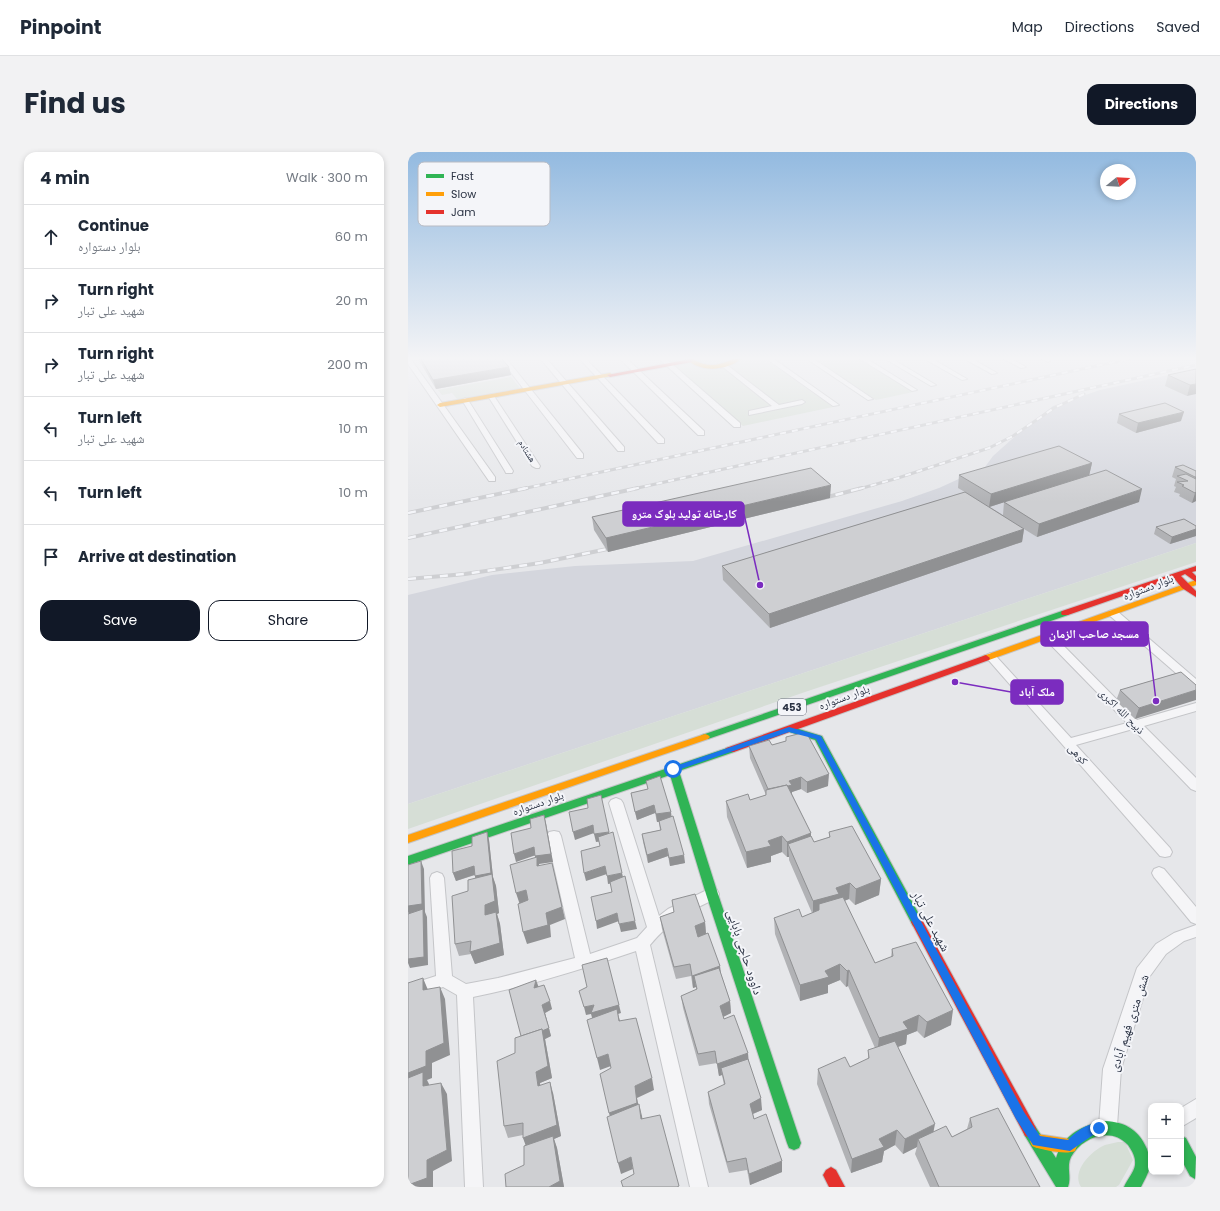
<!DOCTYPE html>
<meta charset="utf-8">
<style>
body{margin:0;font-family:Poppins,"Noto Naskh Arabic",sans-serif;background:#f2f2f3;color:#1f2937}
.controls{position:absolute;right:12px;bottom:12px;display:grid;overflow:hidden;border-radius:8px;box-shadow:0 2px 6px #0003}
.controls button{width:36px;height:36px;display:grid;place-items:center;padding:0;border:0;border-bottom:1px solid #e0e1e3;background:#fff;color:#1f2937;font:20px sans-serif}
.compass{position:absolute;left:692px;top:12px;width:36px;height:36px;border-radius:50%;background:#fff;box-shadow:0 2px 6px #0003;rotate:72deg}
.stop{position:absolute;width:12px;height:12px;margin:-9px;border:3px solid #1a73e8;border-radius:50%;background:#fff}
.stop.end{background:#1a73e8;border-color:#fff;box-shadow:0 1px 4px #0008}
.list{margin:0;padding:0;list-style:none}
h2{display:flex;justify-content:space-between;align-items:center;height:52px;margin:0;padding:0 16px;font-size:17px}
h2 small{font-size:13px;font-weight:400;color:#747a83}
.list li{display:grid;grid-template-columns:26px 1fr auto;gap:12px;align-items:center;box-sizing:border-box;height:64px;padding:0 16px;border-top:1px solid #e0e1e3}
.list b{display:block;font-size:15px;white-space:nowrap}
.list p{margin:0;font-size:13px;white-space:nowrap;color:#747a83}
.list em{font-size:13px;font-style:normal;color:#747a83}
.actions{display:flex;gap:8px;padding:12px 16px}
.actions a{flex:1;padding:9px 0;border:1px solid #111827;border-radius:12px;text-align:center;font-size:14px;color:#111827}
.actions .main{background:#111827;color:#fff}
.icon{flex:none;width:22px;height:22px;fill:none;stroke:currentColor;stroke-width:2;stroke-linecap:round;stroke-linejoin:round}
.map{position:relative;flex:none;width:788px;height:1035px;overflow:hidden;border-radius:12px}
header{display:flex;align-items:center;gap:24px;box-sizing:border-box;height:56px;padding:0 20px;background:#fff;border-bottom:1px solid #e0e1e3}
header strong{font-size:19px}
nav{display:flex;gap:22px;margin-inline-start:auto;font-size:14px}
.intro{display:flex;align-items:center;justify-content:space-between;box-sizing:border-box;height:96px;padding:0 24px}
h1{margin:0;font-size:28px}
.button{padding:10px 18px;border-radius:12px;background:#111827;color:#fff;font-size:14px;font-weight:700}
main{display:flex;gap:24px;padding:0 24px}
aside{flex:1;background:#fff;border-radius:12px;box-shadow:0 2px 6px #0003}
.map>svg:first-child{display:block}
.built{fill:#d4d6dd}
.green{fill:#d6ded6}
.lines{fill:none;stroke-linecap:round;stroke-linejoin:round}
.street-casing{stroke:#c4c5c8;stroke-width:2}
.fast-casing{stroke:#c4c5c8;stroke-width:2}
.slow-casing{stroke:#c4c5c8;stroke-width:2}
.jam-casing{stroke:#c4c5c8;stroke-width:2}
.street{fill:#f5f5f7;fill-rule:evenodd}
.fast{fill:#30b455;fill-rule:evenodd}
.slow{fill:#ff9f0a;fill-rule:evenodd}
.jam{fill:#e5322d;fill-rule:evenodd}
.rail-far1-casing{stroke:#cecfd2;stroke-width:3}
.rail-casing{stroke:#cecfd2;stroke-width:4}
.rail-far1{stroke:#f4f5f9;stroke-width:2;stroke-dasharray:6;stroke-linecap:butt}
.rail{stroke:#f4f5f9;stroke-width:2.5;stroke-dasharray:8;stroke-linecap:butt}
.wall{fill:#b1b2b5;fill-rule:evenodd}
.shaded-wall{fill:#909193}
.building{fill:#cecfd2;stroke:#909193}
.route{fill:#1a73e8}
.labels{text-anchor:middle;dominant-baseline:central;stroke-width:4;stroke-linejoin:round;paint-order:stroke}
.far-street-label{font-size:9px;fill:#2b3344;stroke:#f4f5f9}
.shield{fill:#f4f5f9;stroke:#676d7a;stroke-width:1}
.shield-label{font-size:10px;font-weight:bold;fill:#2b3344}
.street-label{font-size:11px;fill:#2b3344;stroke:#f4f5f9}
.near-street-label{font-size:13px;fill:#2b3344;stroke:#f4f5f9}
.key{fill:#f4f5f9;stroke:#b8bbc3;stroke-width:1}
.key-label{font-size:11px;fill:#2b3344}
.leader{fill:none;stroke:#7b2cbf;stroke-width:1.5}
.callout-dot{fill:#7b2cbf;stroke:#f4f5f9;stroke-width:1.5}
.callout{fill:#7b2cbf;stroke:#7b2cbf;stroke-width:1.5}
.callout-label{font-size:12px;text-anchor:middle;font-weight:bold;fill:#fff}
</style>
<header>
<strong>Pinpoint</strong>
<nav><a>Map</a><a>Directions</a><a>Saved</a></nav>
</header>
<div class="intro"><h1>Find us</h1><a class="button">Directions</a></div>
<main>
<aside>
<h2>4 min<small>Walk · 300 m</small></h2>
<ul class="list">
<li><svg class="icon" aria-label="ahead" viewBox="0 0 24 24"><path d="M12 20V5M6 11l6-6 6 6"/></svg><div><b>Continue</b><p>بلوار دستواره</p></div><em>60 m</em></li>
<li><svg class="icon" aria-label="right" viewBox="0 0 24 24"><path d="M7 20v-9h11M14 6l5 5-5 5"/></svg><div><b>Turn right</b><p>شهید علی تبار</p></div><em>20 m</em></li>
<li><svg class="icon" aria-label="right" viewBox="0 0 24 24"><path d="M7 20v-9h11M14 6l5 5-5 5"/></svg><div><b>Turn right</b><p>شهید علی تبار</p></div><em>200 m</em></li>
<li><svg class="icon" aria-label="left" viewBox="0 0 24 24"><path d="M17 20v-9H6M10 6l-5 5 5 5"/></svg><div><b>Turn left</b><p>شهید علی تبار</p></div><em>10 m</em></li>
<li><svg class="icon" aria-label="left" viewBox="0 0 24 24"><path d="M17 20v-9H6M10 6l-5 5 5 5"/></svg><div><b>Turn left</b></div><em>10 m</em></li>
<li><svg class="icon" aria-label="arrive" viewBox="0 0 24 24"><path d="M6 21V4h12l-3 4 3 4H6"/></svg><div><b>Arrive at destination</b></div></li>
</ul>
<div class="actions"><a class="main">Save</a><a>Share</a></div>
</aside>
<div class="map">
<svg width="788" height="1035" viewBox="0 0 788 1035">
<rect width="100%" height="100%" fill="#e6e7ea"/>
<path class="built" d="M788,217V391L0,652V443L84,423L167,414L285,409L494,349L531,336L577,315L585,304L613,279L645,254L692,238Z"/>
<g class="green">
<path d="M253,205H354L425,255L335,274Z"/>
<path d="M403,205H448L505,240L468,248Z"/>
<path d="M103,225L112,236L49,247L44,241L34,243L30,238Z"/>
<path d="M788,391V410L400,539L0,677V652Z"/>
<path d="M710,990H717L725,1008L711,1033L708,1035H673C663,1019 683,999 697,993C701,992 706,991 710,990Z"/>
</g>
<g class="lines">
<defs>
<g id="street">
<path d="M0,205L2,206L87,325V329H81L0,212Z"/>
<path d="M91,205H97L175,302V306H169Z"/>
<path d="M131,205H137L216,295V299H210Z"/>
<path d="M170,205H176L256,287V291H250Z"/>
<path d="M210,205H217L296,279V283H290Z"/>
<path d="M249,205H256L332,271V275H326Z"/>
<path d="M356,205H363L431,253L425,254Z"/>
<path d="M396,205H403L465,247L460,248Z"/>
<path d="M449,205H456L509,238L504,239Z"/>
<path d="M474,205H481L528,233L523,234Z"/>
<path d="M513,205H521L559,227L554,228Z"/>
<path d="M553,205H561L589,221L584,222Z"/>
<path d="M592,205H600L618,215L613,216Z"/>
<path d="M630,205H638L643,208L640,210Z"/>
<path d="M315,213H319L371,253L394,248L397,250L394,252L341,263V259L364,254L315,215Z"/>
<path d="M83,242L86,244L132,314L131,316H128L124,314L80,244Z"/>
<path d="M57,246L60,248L105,319L104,321H98L97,319L54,248Z"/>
<path d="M705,458L709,459L788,527V537L784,535L701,463L700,461L701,459Z"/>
<path d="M640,481L644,482L729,568L788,551V559L736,574L788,626V639L783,637L725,577L668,593L762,696L764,700L762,704L757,705L752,704L577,504L582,501L586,502L663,586L719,571L636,486L635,484Z"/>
<path d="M208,646L213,648L215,651L251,764L260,757L299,738L304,736L309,738L311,742L309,746C280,760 264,767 242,793L300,1035H282L228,799C175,817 121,834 65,845L75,1035H57L49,843L35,835L0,847V833L28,824L22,726L24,722L29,720L34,722L36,726L44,824L58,832L90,826L167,806L139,684L141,680L146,679L151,680L153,684L182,802L229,786L239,775L201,651L203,648Z"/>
<path d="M751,715L756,717L788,755V772L783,770L746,725L744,721L746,717Z"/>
<path d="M788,773V785L776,789L758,802L742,824L713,917L709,974L706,980L700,983L694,980L691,974L695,917L729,816L748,792L766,781Z"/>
<path d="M788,947V966L773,975V956Z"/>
</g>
<g id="fast">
<path d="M654,459H660L661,461L660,463L300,587H294L292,585L294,583Z"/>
<path d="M381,574L414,584L513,766L515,770L513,774L509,775L505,774L407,588L378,579L376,577Z"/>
<path d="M322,595L326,596L327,598L326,600L271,619L310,742L393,991L391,996L386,998L381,996L379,991L298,742L262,623L0,713V704Z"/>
<path d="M693,969C715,969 730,976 739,997C741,1003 743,1009 742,1015C740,1022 736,1029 733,1035H716C719,1028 726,1020 727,1013C728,1005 724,999 720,993C703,974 674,985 663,1005C658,1015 664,1025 660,1035H648L617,984L615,979L617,974L622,972L627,974L648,1006C656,983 670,976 693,969Z"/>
<path d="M773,984L778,986L788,1005L787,1027L782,1024L773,1007Z"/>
</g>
<g id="slow">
<path d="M277,205C285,205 290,213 304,213C316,213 325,205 335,205C321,219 290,222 277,205Z"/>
<path d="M202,221L205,223L204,224L32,255L29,253L32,251Z"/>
<path d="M788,428V433L581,508H575L574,506L575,504Z"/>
<path d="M297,582L300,583L302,585L300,587L0,691V683Z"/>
<path d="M629,982L662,987L667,989L669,994L667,999C658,1003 633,998 624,994L622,989L624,984Z"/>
</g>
<g id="jam">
<path d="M282,207L284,208V210L202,225L199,223Z"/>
<path d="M788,414V419L784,420L788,424V430L777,422L773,424L788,439V445L774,436L766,426L660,463H654L653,461L654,459Z"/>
<path d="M578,503L582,506L581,508L326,600H318L317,598L318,596Z"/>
<path d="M509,765L513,766L627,974L629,979L627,984L622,986L617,984L503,770L505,766Z"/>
<path d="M423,1015L428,1018L437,1035H421L415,1023L418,1018Z"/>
</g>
</defs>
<use href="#street" class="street-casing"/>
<use href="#fast" class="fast-casing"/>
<use href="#slow" class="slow-casing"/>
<use href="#jam" class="jam-casing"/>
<use href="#street" class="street"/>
<use href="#fast" class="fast"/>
<use href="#slow" class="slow"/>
<use href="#jam" class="jam"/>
<defs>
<g id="rail-far1">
<path d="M114,337L730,205"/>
<path d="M225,337L788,213"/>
<path d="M451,337L490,326L581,296L605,284L646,256L676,242"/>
</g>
<g id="rail">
<path d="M412,347L454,336"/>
<path d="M0,361L119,336"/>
<path d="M0,386L230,336"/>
<path d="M0,427L57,422L132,411L209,395"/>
</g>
</defs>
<use href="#rail-far1" class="rail-far1-casing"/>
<use href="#rail" class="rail-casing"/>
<use href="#rail-far1" class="rail-far1"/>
<use href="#rail" class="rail"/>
</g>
<g class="wall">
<path d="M9,205H92L101,215L103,223L28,237Z"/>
<path d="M788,217L779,244L757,234L760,223Z"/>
<path d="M711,262L773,269L728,281L709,271Z"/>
<path d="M684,311L681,324L731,350L629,385L616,377L614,390L362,476L315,428L314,414L557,340L550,336L551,323ZM596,350L595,363L582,355Z"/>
<path d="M767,315L788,319V349L784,351L771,344L772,342L766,340L768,335L766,334L768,327L764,325Z"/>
<path d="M422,346L200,400L186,378L184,365Z"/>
<path d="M788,374V384L762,392L746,382L748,375Z"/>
<path d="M773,520L727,567L708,549L712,538Z"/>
<path d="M378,585L420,634L399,641L393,637L384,640V642L403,681V684L406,690L421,685V680L473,727L471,743L447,753L441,747L436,749L467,811L483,805L484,797L543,873L516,886L509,879L499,883L498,892L490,895L526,980L544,985L559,977L562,966L632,1035H522L507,1002L509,995L495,1002L487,993L476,999L474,1010L443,1021L409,932L410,917L442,915L460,907V898L467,896L440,834L438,835L432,828L420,833V841L392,849L367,782L366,766L394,765L404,761L381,708V705H379L374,700L363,704V710L339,716L319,665L318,649L342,648L358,643L342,606L341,594L364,593L378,589Z"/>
<path d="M238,629L263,660V665L277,711L262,714L260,704L240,711L235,690L234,682L252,678L251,670H249L247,661L229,668L223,641L240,637Z"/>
<path d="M79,680L81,688L85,725L88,734L91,761L89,762L92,772L96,803L67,812L63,802L51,804L47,792L60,739L67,726V723L48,729L45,721L64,694Z"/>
<path d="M264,748L297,770L298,782L292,784L312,814L313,822L322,849L323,861L315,865L341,910L354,958L345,962L346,967L374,1020L342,1033L339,1018L321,1021L301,952L300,940L316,933L314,923L311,924L309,911L291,914L275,856L273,844L288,838V835L285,836L283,824L268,827L254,777L252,765L266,760Z"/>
<path d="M130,835L144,857L137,861L143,884L137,887L144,926L132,931V933L145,941L153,984L146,987L149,996L156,1035H98L116,1013L118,994L115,983L100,986L96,974L107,901Z"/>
</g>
<g class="shaded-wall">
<path d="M101,215L103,223L28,237L25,228Z"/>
<path d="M788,232V242L779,244L782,233Z"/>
<path d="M776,260L773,269L728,281L730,271Z"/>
<path d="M684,311L681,324L581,355L583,342Z"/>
<path d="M787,325H788V349L784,351L787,341L784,335Z"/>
<path d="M423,333L422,346L200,400L198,386Z"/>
<path d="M734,337L731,350L629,385L631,372Z"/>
<path d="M616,377L614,390L362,476L361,462Z"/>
<path d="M788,377V384L762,392L764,385Z"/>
<path d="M788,538V548L727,567L731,556Z"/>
<path d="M421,622L420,634L399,641V630Z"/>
<path d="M393,625V637L384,640V645L361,639L381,629Z"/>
<path d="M246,653L247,661L229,668L227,660Z"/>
<path d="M263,660L264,668L249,670L248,662Z"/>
<path d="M136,663L138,671L145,710L131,712L132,717L129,714L127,704Z"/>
<path d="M185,673L186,681L167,688L165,680Z"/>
<path d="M79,680L81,688L85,725L88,734L91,761L89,762L92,772L96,803L67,812L62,800L77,763L67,724Z"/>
<path d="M201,680L203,688L188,690L186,682Z"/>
<path d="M403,681V696L380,692L381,705H379V690Z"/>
<path d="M374,684V700L363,704V710L339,716L338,700L360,689Z"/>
<path d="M126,695L128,703L108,710L106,702Z"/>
<path d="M259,696L260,704L240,711L239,703Z"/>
<path d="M276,703L277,711L262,714L261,706Z"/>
<path d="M13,709L16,717L17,760L19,765L20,813L2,816L0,811L1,763L0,760V754Z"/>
<path d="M144,711L157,767L142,773L143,785L119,792L115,780L138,761Z"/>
<path d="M66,714L69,722L48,729L45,721Z"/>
<path d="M197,714L199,722L178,729L176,721Z"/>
<path d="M214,721L216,729L200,732L199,724Z"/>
<path d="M473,727L471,743L447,753L448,737Z"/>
<path d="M442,731L441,747L431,751L411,752V763L405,764V749L428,736Z"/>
<path d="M118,738L121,750L112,753L108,741Z"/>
<path d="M209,761L211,769L189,777L188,769Z"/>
<path d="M227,769L229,777L213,780L211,772Z"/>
<path d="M297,770L298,782L288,786L287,774Z"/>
<path d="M432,812V828L420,833V841L392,849V833L417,819Z"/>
<path d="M312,814L313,826L286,824L288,835L285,836L284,824Z"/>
<path d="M441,818L440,834L438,835L439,819Z"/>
<path d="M15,826L20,838H15Z"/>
<path d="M128,828L131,836H126Z"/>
<path d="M32,835L37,847L42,903L24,911V926L19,928L21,932L20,946L0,934V921L18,899Z"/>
<path d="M142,849L144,857L137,861L143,884L137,887L144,926L132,931L134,946L130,934L128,920L134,853Z"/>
<path d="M322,849L323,861L313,866L312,854Z"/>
<path d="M186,853H211L213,861L210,862L212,869H185L183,862L178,863L176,855Z"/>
<path d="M545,858L543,873L516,886L519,870Z"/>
<path d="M511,863L509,879L499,883L498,892L469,902L471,886L495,870Z"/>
<path d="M340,901L341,913L313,916L314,923L311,924L309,912Z"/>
<path d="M200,902L203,914L192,918L189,906Z"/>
<path d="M244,926L246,938L229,946L232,962L204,973L201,961L227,934Z"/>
<path d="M142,930L145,941L153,984L146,987L149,996L156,1035H141L119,997L115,986Z"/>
<path d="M33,931L39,942L44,1009L25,1019V1035H0V1033L19,1008Z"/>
<path d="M353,946L354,958L342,963V952Z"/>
<path d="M231,952L234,964L236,978L233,967Z"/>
<path d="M527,972L524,987H510L509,995L495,1002L497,987Z"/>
<path d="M489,978L487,993L476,999L474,1010L443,1021L444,1007L471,987Z"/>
<path d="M223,1005L225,1017L213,1022L210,1011Z"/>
<path d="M374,1009V1020L342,1033L341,1022Z"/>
</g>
<g class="building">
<path d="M12,205H92L101,215L25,228Z"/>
<path d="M788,217V232L782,233L760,223Z"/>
<path d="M757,251L776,260L730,271L711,262Z"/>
<path d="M651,294L684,311L583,342L551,323Z"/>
<path d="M775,313L788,319V325H787L767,315Z"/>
<path d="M403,316L423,333L198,386L184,365Z"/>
<path d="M698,318L734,337L631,372L596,350Z"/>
<path d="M778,322L788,327V340L787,341L774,334L776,333L769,330L780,329L769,324Z"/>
<path d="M557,340L616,377L361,462L314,414Z"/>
<path d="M776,367L788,374V377L764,385L748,375Z"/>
<path d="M773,520L788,533V538L731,556L712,538Z"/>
<path d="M398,580L421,622L399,630L393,625L381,629L384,633L380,634L379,633L360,637L341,594L361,588L364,593L378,589V585Z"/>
<path d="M252,624L263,660L248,662L246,653L227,660L223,641L240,637L238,629Z"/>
<path d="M379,633L403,681L379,690L374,684L360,689L363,694L338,700L318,649L340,642L342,648L358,643V638Z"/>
<path d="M193,643L201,680L186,682L185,673L165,680L161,660L180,656L179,647Z"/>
<path d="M136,663L143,702L127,704L126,695L106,702L103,681L123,676L122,667Z"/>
<path d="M265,664L276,703L261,706L259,696L239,703L234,682L253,678L251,669Z"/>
<path d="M444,674L473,727L448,737L442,731L428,736L431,742L405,749L380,692L403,684L406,690L422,685L421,680Z"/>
<path d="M79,680L83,721L67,724L66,714L45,721L44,699L64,694V685Z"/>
<path d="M205,680L214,721L199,724L197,714L176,721L173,699L192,694L190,685Z"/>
<path d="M129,705V714L144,711L154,755L138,761L140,773L115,780L110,752L120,748L118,738L108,741L102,713Z"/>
<path d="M13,709L14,752L0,754V713Z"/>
<path d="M84,722L87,749L77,753V763L88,760L92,791L62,800L63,789L47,792L44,744L60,739V728Z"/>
<path d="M217,724L227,769L211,772L209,761L188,769L183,745L204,740L202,730Z"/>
<path d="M287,742L297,770L287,774L290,785L300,781L312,814L284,824L282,812L266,815L252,765L266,760L264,748Z"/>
<path d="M435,745L467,811L485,804L484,797L508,790L545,858L519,870L511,863L495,870L500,877L471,886L441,818L439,819L432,812L417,819L421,825L392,833L366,766L391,757L394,765L411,758V752Z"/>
<path d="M15,757L16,805L0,807V762Z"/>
<path d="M199,806L211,853L183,861L186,853L176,855L171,839L179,835L174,813Z"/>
<path d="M311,816L322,849L312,854L316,867L326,863L340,901L309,912L307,899L290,902L273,844L289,837L286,824Z"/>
<path d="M15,826V838L32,835L36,891L18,899V914L0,921V831Z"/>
<path d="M128,828L126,836L136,833L142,849L134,853L141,876L134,879V877L113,884L101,838Z"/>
<path d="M209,857L211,869L228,866L244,926L227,934L229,951L201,961L192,922L203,916L200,902L189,906L179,868Z"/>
<path d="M134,877L140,914L128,920L130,934L142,930L149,973L115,986V971L96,974L89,909L107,901V886Z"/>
<path d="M487,889L527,972L497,987L489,978L471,987L476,995L444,1007L410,917L437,905L442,915L461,906L460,898Z"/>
<path d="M340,907L353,946L342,952L346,967L358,962L374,1009L341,1022L338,1006L319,1010L300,940L317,932L313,916Z"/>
<path d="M15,920V934L33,931L39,998L19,1008V1026L0,1033V926Z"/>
<path d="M231,952L233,967L252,963L271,1034L269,1035H215L213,1029L226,1022L223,1005L210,1011L199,965Z"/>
<path d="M590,956L632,1035H531L510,987L538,974L544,985L564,975L562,966Z"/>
<path d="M145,984L152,1029L141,1035H98L97,1022L116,1013V994Z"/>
</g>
<linearGradient id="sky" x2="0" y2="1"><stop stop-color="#93bae0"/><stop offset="0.59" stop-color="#f4f4f6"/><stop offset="1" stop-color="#f4f4f6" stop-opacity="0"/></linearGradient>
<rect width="788" height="350" fill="url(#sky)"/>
<path class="route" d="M381,575L413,584L414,586L616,960L632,984L660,988C667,980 683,968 694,972L696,976L694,980L685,983L662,999L625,993L608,967L408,587L381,580L267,619L265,620L261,617L262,616Z"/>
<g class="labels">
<g class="far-street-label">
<text transform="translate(119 299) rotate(58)">هشتادم</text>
</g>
<rect class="shield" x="370" y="547" width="28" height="16" rx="3"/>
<g class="shield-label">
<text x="384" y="555">453</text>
</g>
<g class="street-label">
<text transform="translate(740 435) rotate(-21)">بلوار دستواره</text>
<text transform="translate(436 545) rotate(-20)">بلوار دستواره</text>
<text transform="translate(714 559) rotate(45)">ذبیح الله اکبری</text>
<text transform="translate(670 602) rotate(48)">کوهی</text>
<text transform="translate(130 651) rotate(-19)">بلوار دستواره</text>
</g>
<g class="near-street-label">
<text transform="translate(523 769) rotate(62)">شهید علی تبار</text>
<text transform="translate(337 800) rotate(72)">داوود حاجی بابایی</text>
<text transform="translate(721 871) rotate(-72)">شش متری فهیم آبادی</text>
</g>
</g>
<rect x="10" y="10" width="132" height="64" rx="6" class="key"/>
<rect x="18" y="22" width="18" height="4" fill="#30b455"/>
<rect x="18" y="40" width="18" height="4" fill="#ff9f0a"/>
<rect x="18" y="58" width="18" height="4" fill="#e5322d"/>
<g class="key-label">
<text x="43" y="28">Fast</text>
<text x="43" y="46">Slow</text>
<text x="43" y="64">Jam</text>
</g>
<path class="leader" d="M352 433L336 362M748 549L740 482M547 530L603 540"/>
<g class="callout-dot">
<circle cx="352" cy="433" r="4"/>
<circle cx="748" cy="549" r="4"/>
<circle cx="547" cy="530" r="4"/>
</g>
<g class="callout">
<rect x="215" y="350" width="121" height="24" rx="4"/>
<rect x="633" y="470" width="107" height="24" rx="4"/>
<rect x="603" y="528" width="52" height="24" rx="4"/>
</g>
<g class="callout-label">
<text x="276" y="366">کارخانه تولید بلوک مترو</text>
<text x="686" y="486">مسجد صاحب الزمان</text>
<text x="629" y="544">ملک آباد</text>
</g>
</svg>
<div class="controls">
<button>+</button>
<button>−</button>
</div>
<svg class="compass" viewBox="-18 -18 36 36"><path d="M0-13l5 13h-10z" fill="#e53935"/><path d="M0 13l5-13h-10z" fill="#747a83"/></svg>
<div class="stop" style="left:265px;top:617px"></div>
<div class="stop end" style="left:691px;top:976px"></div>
</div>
</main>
